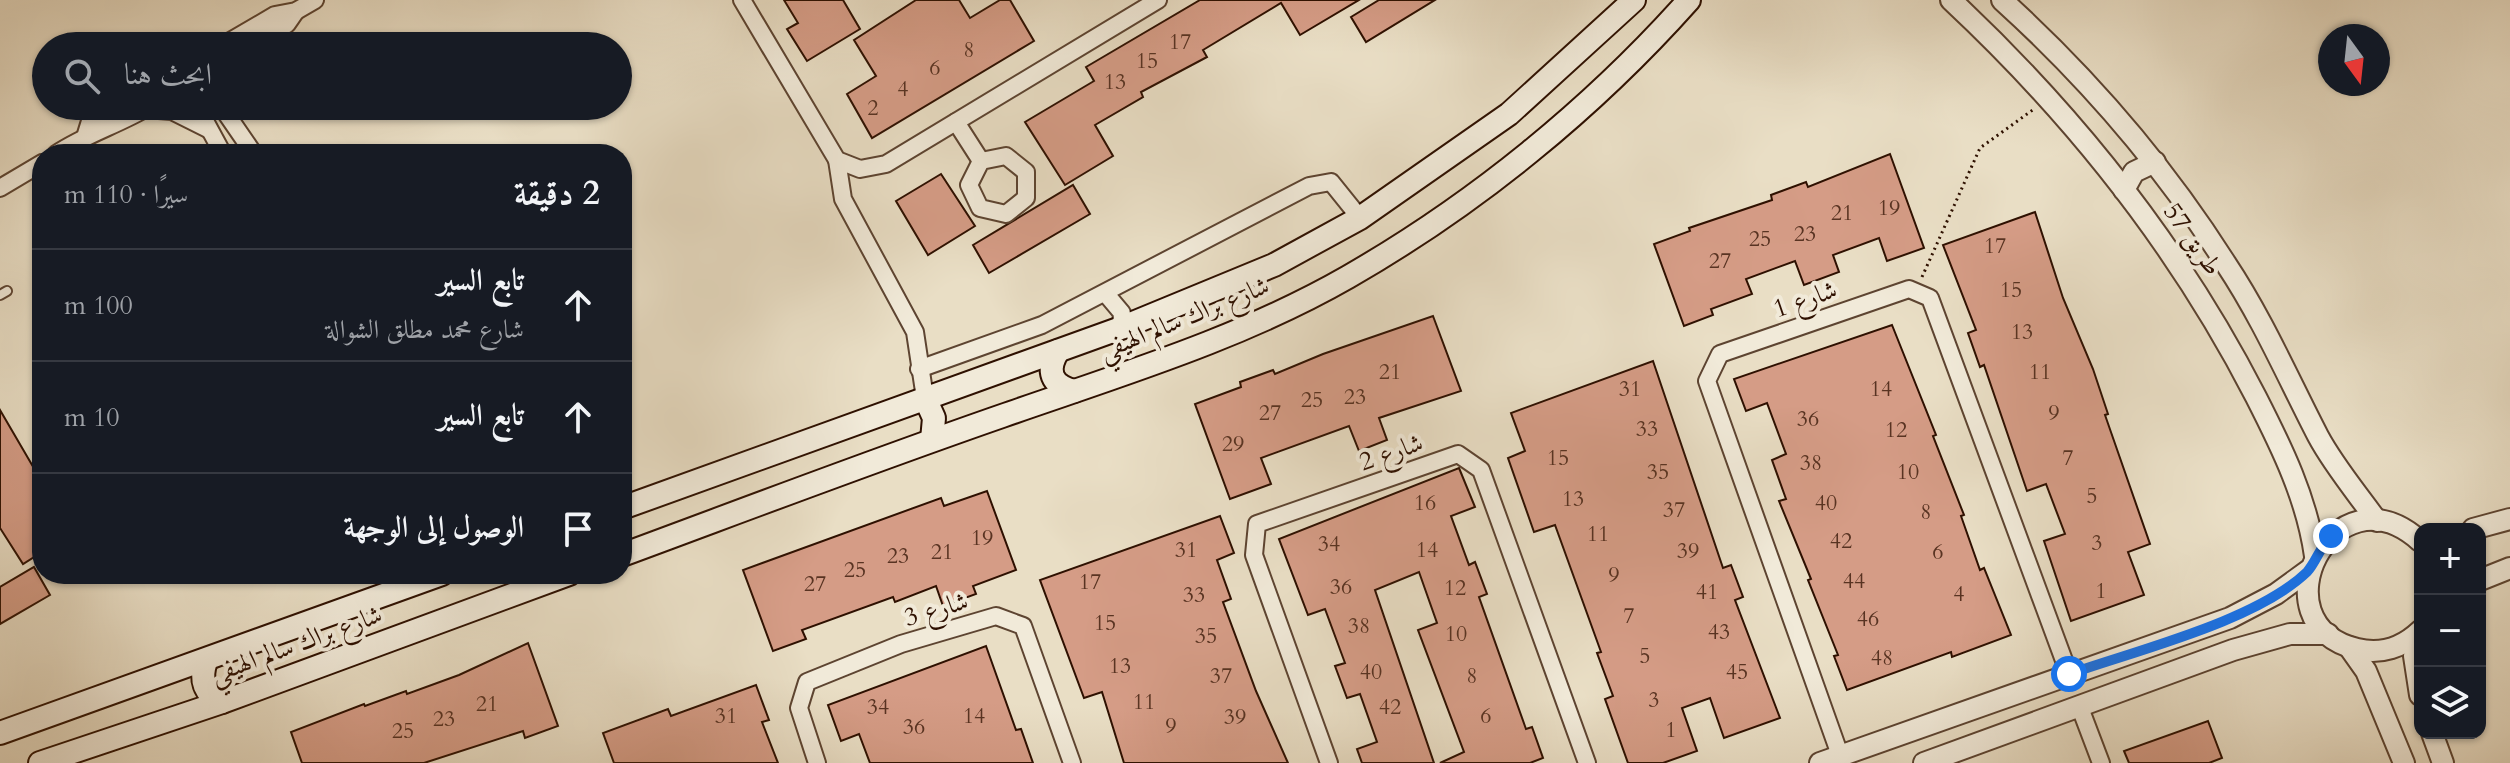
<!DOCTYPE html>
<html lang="ar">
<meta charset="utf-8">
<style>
body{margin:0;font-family:Cardo,Amiri,serif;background:#242831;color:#f1f3f6;direction:rtl}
.controls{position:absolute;right:24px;bottom:24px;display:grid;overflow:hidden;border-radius:16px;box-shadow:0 2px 6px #0004}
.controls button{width:72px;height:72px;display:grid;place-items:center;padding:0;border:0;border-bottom:2px solid #363941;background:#171b24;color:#f1f3f6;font:40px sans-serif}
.compass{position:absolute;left:2318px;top:24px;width:72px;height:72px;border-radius:50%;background:#171b24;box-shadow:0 2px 6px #0004;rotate:165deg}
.stop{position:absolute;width:24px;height:24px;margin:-18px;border:6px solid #1a73e8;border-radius:50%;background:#fff}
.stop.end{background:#1a73e8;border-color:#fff;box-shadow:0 2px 8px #0008}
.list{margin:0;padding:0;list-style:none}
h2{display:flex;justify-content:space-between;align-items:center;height:104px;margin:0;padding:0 32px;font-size:34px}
h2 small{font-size:26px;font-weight:400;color:#9ea1a6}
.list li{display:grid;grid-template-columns:52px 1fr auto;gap:24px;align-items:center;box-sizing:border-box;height:112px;padding:0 32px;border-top:2px solid #363941}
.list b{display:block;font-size:30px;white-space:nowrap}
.list p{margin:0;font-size:26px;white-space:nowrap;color:#9ea1a6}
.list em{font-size:26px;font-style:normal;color:#9ea1a6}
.icon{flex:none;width:44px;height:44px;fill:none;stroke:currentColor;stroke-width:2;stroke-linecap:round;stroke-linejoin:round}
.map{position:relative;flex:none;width:2510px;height:763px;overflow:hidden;direction:ltr}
.search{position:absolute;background:#171b24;box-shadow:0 2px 6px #0004;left:32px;top:32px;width:600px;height:88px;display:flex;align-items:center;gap:20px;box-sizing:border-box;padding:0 28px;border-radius:44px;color:#9ea1a6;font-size:30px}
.panel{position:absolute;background:#171b24;box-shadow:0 2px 6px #0004;left:32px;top:144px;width:600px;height:440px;border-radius:32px;direction:rtl}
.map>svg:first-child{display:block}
.building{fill:#d59c86;stroke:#2e1000;stroke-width:2}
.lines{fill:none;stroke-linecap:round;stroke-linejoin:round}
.service-casing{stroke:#5d4431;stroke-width:12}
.minor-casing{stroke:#5d4431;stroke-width:20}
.tertiary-casing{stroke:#5d4431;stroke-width:24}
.secondary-casing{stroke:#2e1000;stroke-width:26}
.path{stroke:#2e1000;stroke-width:3;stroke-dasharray:2 4;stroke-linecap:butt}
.service{stroke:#f1ead9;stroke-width:8}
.minor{stroke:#f1ead9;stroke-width:16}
.tertiary{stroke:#f1ead9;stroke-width:20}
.secondary{stroke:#f1ead9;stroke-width:22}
.route{stroke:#1a73e8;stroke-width:10}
.labels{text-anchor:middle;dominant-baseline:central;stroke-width:8;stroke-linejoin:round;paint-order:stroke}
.number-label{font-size:22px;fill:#583322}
.street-label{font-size:26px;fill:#2e1000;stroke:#f1ead9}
</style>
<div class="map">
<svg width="2510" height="763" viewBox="0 0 2510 763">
<rect width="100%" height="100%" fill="#e9dec5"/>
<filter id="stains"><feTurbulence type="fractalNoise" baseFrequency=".0025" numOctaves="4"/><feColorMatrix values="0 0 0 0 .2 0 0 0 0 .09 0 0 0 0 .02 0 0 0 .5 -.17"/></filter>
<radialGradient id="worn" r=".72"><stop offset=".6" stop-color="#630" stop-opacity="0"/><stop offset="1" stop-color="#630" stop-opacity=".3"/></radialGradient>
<g class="building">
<path d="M784,0H843L860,29L807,61L787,29L798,23Z"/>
<path d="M916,0H959L970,18L1000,0H1010L1034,41L872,138L847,94L876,76L854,40Z"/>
<path d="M1200,0H1359L1300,35L1281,3L1203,50L1207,57L1141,92L1143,97L1095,125L1113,156L1065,185L1025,122L1094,81L1086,67Z"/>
<path d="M1379,0H1435L1366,42L1351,17Z"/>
<path d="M1890,154L1924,248L1887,261L1879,238L1833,255L1839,272L1804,285L1795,261L1746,279L1752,294L1711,309L1713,315L1684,326L1654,244L1690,231L1689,228L1772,200L1771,195L1806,182L1808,187Z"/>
<path d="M941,174L975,226L928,255L896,201Z"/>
<path d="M1073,185L1090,214L989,273L973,245Z"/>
<path d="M2035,212L2063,298L2093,369L2108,414L2105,415L2150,544L2128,552L2144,595L2071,621L2044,541L2065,534L2046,484L2027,491L1984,365L1980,367L1968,333L1976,330L1943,245Z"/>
<path d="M1433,316L1461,391L1379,418L1387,440L1359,451L1349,426L1261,458L1271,484L1230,499L1195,404L1241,387L1240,382L1273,370L1275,374L1323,354Z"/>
<path d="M1892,325L1936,435L1933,436L1964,515L1961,516L1980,570L1984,568L2011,635L1952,657L1951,652L1847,690L1834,656L1838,655L1808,580L1811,579L1779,501L1786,499L1772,460L1786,454L1767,403L1746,411L1734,379Z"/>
<path d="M1653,361L1723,568L1731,565L1743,597L1735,600L1780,718L1724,738L1710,698L1682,708L1697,751L1663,763H1628L1605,699L1613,696L1597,653L1601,652L1555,525L1534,532L1508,458L1525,451L1511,413Z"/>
<path d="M0,410L42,482V552L23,564L0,528Z"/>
<path d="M1459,468L1475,507L1451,516L1469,565L1475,562L1487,594L1479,597L1526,729L1532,727L1543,758L1530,763H1440L1464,752L1418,630L1437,623L1419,572L1375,590L1434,763H1362L1357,749L1377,742L1360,694L1347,698L1335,666L1345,663L1325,609L1308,615L1279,539Z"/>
<path d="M987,491L1016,570L973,586L976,594L943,606L936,586L895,602L893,597L802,630L806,639L773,651L743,570L941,498L944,506Z"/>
<path d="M1220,516L1234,553L1217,560L1231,599L1223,602L1256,691L1288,763H1124L1102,692L1084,698L1040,580Z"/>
<path d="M34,567L50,595L0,624V587Z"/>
<path d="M528,643L558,726L525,738L523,731L424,763H302L291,732L364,704L365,706L406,691L407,694L459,675Z"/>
<path d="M986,646L1016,730L1021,729L1033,763H870L859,734L841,741L828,705Z"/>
<path d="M756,685L769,720L762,722L778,763H614L603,733L668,709L671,716Z"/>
<path d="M2208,721L2222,758L2209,763H2129L2124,751Z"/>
</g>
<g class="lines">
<defs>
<path id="service" d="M0,295L7,291"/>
<g id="minor">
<path d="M742,0L837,160L860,169L886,164L1158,0"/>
<path d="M222,46L275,15L296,11L315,0"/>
<path d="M250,46L287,24L296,11"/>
<path d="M197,106L223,154"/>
<path d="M221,106L254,154"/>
<path d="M145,109L172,111L208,129"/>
<path d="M956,122L981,161"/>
<path d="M86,134L90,121L116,106"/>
<path d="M56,154C86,134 118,125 150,106"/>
<path d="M1006,156L1026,172V198L1006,214L980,208L969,185L981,161Z"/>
<path d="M837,160L843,199L915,332L925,398"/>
<path d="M0,188L42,163"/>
<path d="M1106,294L1122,313L1121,328"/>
<path d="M919,369L1042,325L1309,186L1331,182L1360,218"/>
<path d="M2079,705L2101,763"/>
<path d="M1840,755L1707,381L1720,354L1909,289L1930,298L2069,674"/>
<path d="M817,763L799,708L807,682L901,644L996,616L1023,626L1072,763"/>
<path d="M1329,763L1254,555L1257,524L1458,454L1481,470L1587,763"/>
</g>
<g id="tertiary">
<path d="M1951,0C2074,115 2179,247 2256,397C2282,448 2307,499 2315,556"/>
<path d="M2002,0C2088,78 2164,166 2226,264C2262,318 2288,378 2318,436C2334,466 2357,493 2377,521"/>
<path d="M2124,190L2134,172L2155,162"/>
<path d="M2473,529L2510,519"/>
<path d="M2420,541C2333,463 2253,624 2357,649C2381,655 2403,647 2420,631"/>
<path d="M2480,580L2510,568"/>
<path d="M2419,633L2414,656L2420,695"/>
<path d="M2349,647L2366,671L2404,763"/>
<path d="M2432,733L2443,763"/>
<path d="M1820,763L2230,618L2276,594L2309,570"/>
<path d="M1924,763L2233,650L2290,634H2328"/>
</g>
<g id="secondary">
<path d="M1058,351C1046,371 1051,385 1074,391"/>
<path d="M925,398L934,418L932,440"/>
<path d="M622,508L1121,328L1274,265L1360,218L1509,114L1634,0"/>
<path d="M622,555C749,508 875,460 1002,416C1119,375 1240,339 1348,277C1475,204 1592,109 1689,0"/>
<path d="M206,661C200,679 203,693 222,702"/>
<path d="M0,733L442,574"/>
<path d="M40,763L222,702L569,574"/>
</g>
</defs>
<use href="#service" class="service-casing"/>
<use href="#minor" class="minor-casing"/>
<use href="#tertiary" class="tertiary-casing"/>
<use href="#secondary" class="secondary-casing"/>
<path class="path" d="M1922,277L1980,148L2034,109"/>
<use href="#service" class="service"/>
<use href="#minor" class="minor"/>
<use href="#tertiary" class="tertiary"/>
<use href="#secondary" class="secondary"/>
</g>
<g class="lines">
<path class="route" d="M2069,674C2137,650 2256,621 2307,572C2316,562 2320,547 2331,536"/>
</g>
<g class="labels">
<g class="number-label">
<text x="1180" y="42">17</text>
<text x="969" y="50">8</text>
<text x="1147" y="61">15</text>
<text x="935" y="68">6</text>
<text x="1115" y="82">13</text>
<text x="903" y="89">4</text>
<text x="873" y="108">2</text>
<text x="1889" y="208">19</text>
<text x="1842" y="213">21</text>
<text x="1805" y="234">23</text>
<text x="1760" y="239">25</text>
<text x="1995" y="246">17</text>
<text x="1720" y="261">27</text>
<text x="2011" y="290">15</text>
<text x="2022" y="332">13</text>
<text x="1390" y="372">21</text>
<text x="2040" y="372">11</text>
<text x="1630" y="389">31</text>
<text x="1881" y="389">14</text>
<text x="1355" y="397">23</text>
<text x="1312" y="400">25</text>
<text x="1270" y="413">27</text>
<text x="2054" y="413">9</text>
<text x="1808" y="419">36</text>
<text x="1647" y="429">33</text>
<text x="1896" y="430">12</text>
<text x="1233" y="444">29</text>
<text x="1558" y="458">15</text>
<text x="2068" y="458">7</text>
<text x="1811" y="463">38</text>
<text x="1658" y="472">35</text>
<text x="1908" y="472">10</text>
<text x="2092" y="496">5</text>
<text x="1573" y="499">13</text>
<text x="1425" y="503">16</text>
<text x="1826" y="503">40</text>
<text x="1674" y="510">37</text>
<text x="1926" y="512">8</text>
<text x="1598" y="534">11</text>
<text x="982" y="538">19</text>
<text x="1841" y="541">42</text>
<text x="2097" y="543">3</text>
<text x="1329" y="544">34</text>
<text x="1186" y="550">31</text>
<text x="1427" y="550">14</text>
<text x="1688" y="551">39</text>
<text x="942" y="552">21</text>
<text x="1938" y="552">6</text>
<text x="898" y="556">23</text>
<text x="855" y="570">25</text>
<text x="1614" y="575">9</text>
<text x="1854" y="581">44</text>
<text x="1090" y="582">17</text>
<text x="815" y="584">27</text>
<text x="1341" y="587">36</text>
<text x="1455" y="588">12</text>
<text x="2101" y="591">1</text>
<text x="1707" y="592">41</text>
<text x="1959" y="594">4</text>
<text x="1194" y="595">33</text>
<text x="1629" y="616">7</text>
<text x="1868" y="619">46</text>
<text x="1105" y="623">15</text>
<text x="1359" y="626">38</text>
<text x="1719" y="632">43</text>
<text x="1456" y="634">10</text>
<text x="1206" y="636">35</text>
<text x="1645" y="656">5</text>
<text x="1882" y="658">48</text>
<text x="1120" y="666">13</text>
<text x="1371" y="672">40</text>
<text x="1737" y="672">45</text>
<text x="1221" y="676">37</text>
<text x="1472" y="676">8</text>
<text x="1654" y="700">3</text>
<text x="1144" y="702">11</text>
<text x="487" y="704">21</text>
<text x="878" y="707">34</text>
<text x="1390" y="707">42</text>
<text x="726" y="716">31</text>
<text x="974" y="716">14</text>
<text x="1486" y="716">6</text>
<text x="1235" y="717">39</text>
<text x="444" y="719">23</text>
<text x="1171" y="726">9</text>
<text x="914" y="727">36</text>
<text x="1671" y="730">1</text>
<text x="403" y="731">25</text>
</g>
<g class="street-label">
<text transform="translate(2193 239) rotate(55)">طريق 57</text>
<text transform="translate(1805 299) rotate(-19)">شارع 1</text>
<text transform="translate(1184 318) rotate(-22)">شارع براك سالم الهيفي</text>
<text transform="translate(1391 452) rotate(-19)">شارع 2</text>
<text transform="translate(936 609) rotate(-16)">شارع 3</text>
<text transform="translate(296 644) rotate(-20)">شارع براك سالم الهيفي</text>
</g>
</g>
<rect width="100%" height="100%" filter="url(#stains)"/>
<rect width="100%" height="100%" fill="url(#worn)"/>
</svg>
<div class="controls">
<button>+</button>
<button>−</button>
<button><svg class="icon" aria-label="layers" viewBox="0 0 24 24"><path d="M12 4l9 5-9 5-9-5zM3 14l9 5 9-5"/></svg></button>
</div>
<svg class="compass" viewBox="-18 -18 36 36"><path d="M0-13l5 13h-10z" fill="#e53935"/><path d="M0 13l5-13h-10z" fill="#9ea1a6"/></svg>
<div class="stop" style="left:2069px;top:674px"></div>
<div class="stop end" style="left:2331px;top:536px"></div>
<div class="search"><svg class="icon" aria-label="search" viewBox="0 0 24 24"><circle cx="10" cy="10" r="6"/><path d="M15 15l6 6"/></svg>ابحث هنا</div>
<section class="panel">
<h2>2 دقيقة<small>سيرًا · 110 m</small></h2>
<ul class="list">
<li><svg class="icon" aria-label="ahead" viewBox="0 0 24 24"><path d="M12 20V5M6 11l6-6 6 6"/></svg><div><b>تابع السير</b><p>شارع محمد مطلق الشوالة</p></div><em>100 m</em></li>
<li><svg class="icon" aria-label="ahead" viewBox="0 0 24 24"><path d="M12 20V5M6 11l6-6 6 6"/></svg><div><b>تابع السير</b></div><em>10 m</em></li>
<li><svg class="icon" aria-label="arrive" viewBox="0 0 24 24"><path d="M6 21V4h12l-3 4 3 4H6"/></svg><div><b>الوصول إلى الوجهة</b></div></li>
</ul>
</section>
</div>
